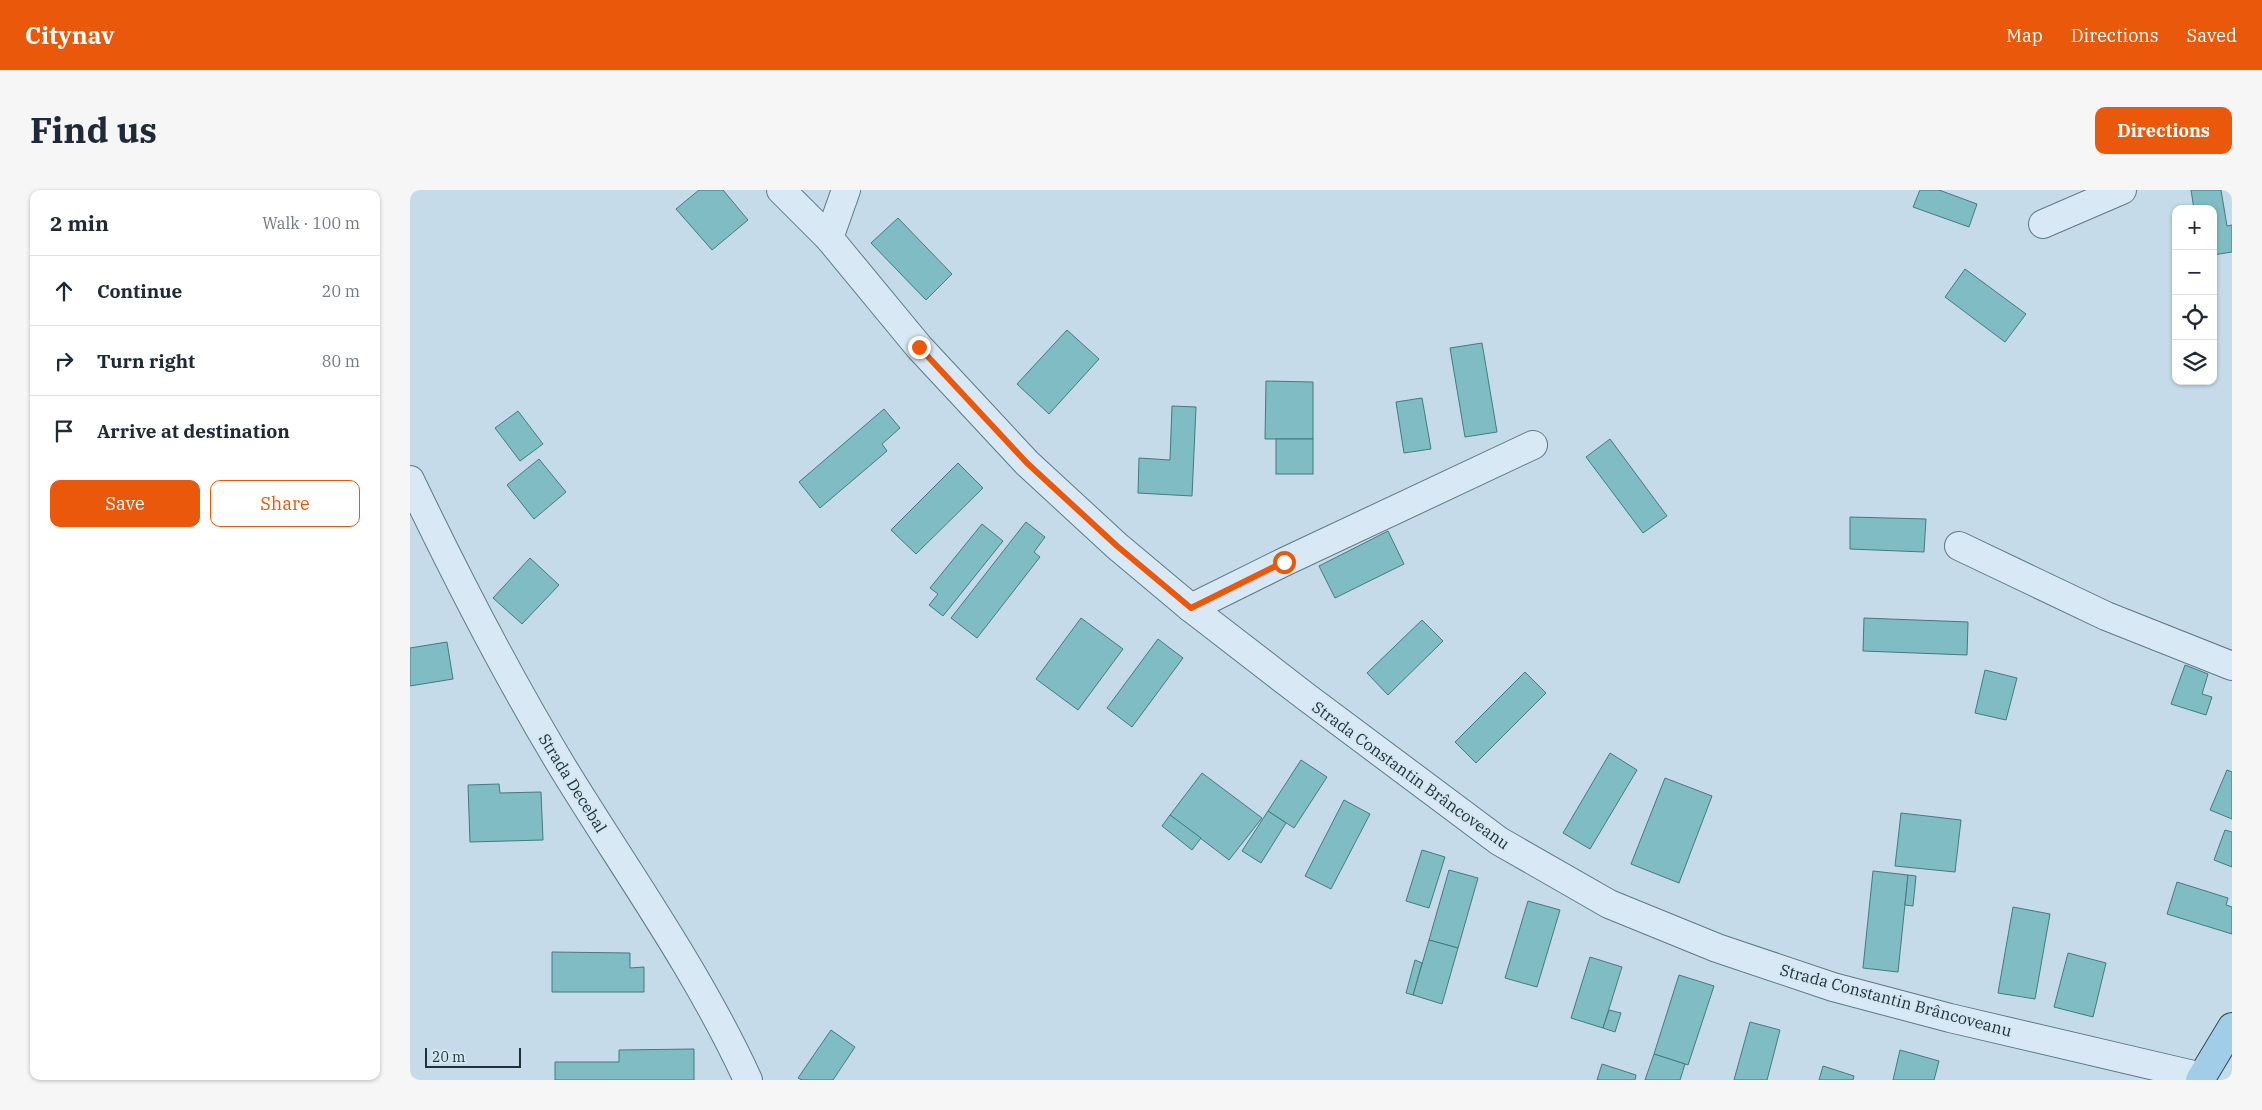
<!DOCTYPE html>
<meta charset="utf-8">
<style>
body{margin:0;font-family:"IBM Plex Serif",serif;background:#f6f6f7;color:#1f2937}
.controls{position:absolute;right:15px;top:15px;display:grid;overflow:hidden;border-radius:10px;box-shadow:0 1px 4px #0004}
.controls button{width:45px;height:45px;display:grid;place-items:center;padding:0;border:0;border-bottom:1px solid #e0e1e3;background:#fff;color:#1f2937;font:25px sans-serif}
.scale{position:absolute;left:15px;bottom:12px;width:96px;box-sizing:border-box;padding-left:5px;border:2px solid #1f3134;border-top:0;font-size:14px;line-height:18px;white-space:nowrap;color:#1f3134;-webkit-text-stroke:4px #d4e6f2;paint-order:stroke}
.stop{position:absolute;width:15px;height:15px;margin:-11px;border:4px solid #ea580c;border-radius:50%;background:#fff}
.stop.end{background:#ea580c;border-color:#fff;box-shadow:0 1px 5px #0008}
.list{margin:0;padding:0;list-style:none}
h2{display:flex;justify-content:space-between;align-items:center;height:65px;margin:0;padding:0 20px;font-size:21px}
h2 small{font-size:16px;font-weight:400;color:#747a83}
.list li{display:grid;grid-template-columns:32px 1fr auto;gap:15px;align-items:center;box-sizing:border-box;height:70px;padding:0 20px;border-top:1px solid #e0e1e3}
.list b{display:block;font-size:19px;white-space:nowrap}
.list em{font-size:16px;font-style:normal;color:#747a83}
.actions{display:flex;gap:10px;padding:15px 20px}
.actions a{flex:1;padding:11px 0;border:1px solid #ea580c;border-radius:10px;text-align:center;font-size:18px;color:#ea580c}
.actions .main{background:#ea580c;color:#fff}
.icon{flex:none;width:28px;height:28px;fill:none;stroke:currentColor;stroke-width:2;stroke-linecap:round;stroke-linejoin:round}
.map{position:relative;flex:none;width:1822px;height:890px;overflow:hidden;border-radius:10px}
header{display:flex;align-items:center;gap:30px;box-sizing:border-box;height:70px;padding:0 25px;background:#ea580c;color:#fff}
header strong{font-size:24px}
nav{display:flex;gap:28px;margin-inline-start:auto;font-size:18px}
.intro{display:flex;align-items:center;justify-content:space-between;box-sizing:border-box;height:120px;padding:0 30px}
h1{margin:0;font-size:35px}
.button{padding:12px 22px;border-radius:10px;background:#ea580c;color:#fff;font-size:18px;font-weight:700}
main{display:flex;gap:30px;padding:0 30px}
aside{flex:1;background:#fff;border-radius:10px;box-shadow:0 1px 4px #0004}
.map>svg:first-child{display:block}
.building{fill:#7fbcc4;stroke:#457a7f}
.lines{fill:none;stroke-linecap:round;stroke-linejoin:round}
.minor-casing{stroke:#5d7a83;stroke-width:30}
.major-casing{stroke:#314c51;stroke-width:30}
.minor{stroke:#d8e9f5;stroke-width:28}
.major{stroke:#a1cde9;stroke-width:28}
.route{stroke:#ea580c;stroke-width:6}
.labels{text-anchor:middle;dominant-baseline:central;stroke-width:4;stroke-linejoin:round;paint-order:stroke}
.street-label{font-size:16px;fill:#1f3134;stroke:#d4e6f2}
</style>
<header>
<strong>Citynav</strong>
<nav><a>Map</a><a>Directions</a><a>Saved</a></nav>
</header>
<div class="intro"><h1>Find us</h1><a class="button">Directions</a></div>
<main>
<aside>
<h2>2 min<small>Walk · 100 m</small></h2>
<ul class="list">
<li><svg class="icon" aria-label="ahead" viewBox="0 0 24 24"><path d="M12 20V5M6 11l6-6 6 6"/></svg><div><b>Continue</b></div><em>20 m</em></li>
<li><svg class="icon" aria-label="right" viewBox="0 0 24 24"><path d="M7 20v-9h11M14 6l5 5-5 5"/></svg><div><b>Turn right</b></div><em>80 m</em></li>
<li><svg class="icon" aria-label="arrive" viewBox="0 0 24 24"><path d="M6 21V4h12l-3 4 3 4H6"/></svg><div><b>Arrive at destination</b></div></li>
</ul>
<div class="actions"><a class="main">Save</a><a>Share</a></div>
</aside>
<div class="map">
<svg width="1822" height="890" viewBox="0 0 1822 890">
<rect width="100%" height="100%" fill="#c5dbe9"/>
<g class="building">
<path d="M289,0H313L338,30L302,60L266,19Z"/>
<path d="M1510,0H1529L1567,14L1559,37L1503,17Z"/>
<path d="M1781,0H1811L1817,36L1822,35V62L1803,65V19H1784Z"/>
<path d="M488,28L542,84L516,110L461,53Z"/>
<path d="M1555,79L1616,124L1595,152L1535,107Z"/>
<path d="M657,140L689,169L639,224L607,194Z"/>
<path d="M1072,153L1087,242L1055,247L1040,158Z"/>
<path d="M856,191L903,192V249H855Z"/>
<path d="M1012,208L1021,259L994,263L986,212Z"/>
<path d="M762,216L786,217L782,306L728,303L729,268L760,270Z"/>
<path d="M474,219L490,238L472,254L477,261L410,318L389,292Z"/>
<path d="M108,221L133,254L110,271L85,238Z"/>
<rect x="866" y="249" width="37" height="35"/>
<path d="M1200,249L1257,326L1233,343L1176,267Z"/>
<path d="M129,269L156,302L124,329L97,295Z"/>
<path d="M548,273L573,298L506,364L481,340Z"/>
<path d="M1440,327L1516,329L1514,362L1440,359Z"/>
<path d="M616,332L635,347L624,362L630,367L567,448L541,428Z"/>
<path d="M572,334L593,351L533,426L519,415L528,404L520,398Z"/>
<path d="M978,341L994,374L925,408L909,376Z"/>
<path d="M120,368L149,395L112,434L83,408Z"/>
<path d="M671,428L713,459L668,520L626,489Z"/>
<path d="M1454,428L1558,432L1557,465L1453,461Z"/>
<path d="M1012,430L1033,451L978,505L957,483Z"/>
<path d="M748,449L773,468L722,537L697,518Z"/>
<path d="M37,452L43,489L0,496V458Z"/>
<path d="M1775,475L1798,484L1792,504L1802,507L1796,525L1761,514Z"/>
<path d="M1575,480L1607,488L1596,530L1565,523Z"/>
<path d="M1115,482L1136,503L1066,573L1045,552Z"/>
<path d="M1200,563L1227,580L1180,659L1153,643Z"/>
<path d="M891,570L917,587L884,638L858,621Z"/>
<path d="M1817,580L1822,582V629L1800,620Z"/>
<path d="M792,583L852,628L819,670L760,625Z"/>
<path d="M1255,588L1302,606L1269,693L1221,674Z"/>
<path d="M89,594L90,603L131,602L133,650L60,652L58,595Z"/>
<path d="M934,610L960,624L921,699L895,686Z"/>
<path d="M858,621L876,633L851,673L832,661Z"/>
<path d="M1491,623L1551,630L1545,682L1485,676Z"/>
<path d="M760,625L791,648L782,660L752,636Z"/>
<path d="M1815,640L1822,642V677L1804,670Z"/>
<path d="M1012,660L1035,667L1019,718L996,711Z"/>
<path d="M1039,680L1068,688L1048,758L1019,750Z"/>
<path d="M1463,681L1498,685L1488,782L1453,778Z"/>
<path d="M1498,685L1506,686L1503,716L1495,715Z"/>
<path d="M1767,692L1818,708L1816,715L1822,717V744L1757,724Z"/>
<path d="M1118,711L1150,720L1127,797L1095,788Z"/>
<path d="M1603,717L1640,724L1625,809L1588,803Z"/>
<path d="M1019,750L1048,758L1032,814L1003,805Z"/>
<path d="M142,762L220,763V778L234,777V802H142Z"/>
<path d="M1658,763L1696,773L1683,827L1644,817Z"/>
<path d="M1180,767L1212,777L1193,838L1161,828Z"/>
<path d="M1005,770L1012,773L1003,805L996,803Z"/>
<path d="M1269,785L1304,796L1278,875L1244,864Z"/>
<path d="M1199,820L1211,823L1205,842L1193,838Z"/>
<path d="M1340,832L1370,840L1357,890H1324Z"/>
<path d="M421,840L445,857L423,890H392L388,888Z"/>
<path d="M284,859V890H145V872H209V860Z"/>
<path d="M1490,860L1529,871L1524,890H1483Z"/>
<path d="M1244,864L1275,874L1270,890H1235Z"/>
<path d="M1192,874L1226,885L1225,890H1187Z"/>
<path d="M1413,876L1444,886L1443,890H1409Z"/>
</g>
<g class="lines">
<defs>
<g id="minor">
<path d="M371,0L419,48L509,157L617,273L707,356L781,418L895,506L1089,651L1199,714L1307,758L1423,797L1540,828L1792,887"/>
<path d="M1633,34L1712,0"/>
<path d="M419,48L436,0"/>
<path d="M0,290C47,388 96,484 153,578C216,681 287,779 338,890"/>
<path d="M1549,356L1696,426L1822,476"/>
<path d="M781,418L874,372L1123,255"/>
</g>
<path id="major" d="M1790,890L1822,837"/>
</defs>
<use href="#minor" class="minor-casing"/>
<use href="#major" class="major-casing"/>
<use href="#minor" class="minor"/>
<use href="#major" class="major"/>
</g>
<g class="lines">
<path class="route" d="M509,157L617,273L707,356L781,418L874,372"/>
</g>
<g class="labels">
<g class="street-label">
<text transform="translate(1001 585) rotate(36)">Strada Constantin Brâncoveanu</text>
<text transform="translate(163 593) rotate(58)">Strada Decebal</text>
<text transform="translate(1486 810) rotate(15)">Strada Constantin Brâncoveanu</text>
</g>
</g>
</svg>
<div class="controls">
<button>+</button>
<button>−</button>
<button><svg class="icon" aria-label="locate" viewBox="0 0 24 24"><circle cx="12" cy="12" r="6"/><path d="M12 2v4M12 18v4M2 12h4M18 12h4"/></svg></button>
<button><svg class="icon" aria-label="layers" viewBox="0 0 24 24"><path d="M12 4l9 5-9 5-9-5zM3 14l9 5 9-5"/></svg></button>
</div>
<div class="scale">20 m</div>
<div class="stop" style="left:874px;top:372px"></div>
<div class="stop end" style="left:509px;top:157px"></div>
</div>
</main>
